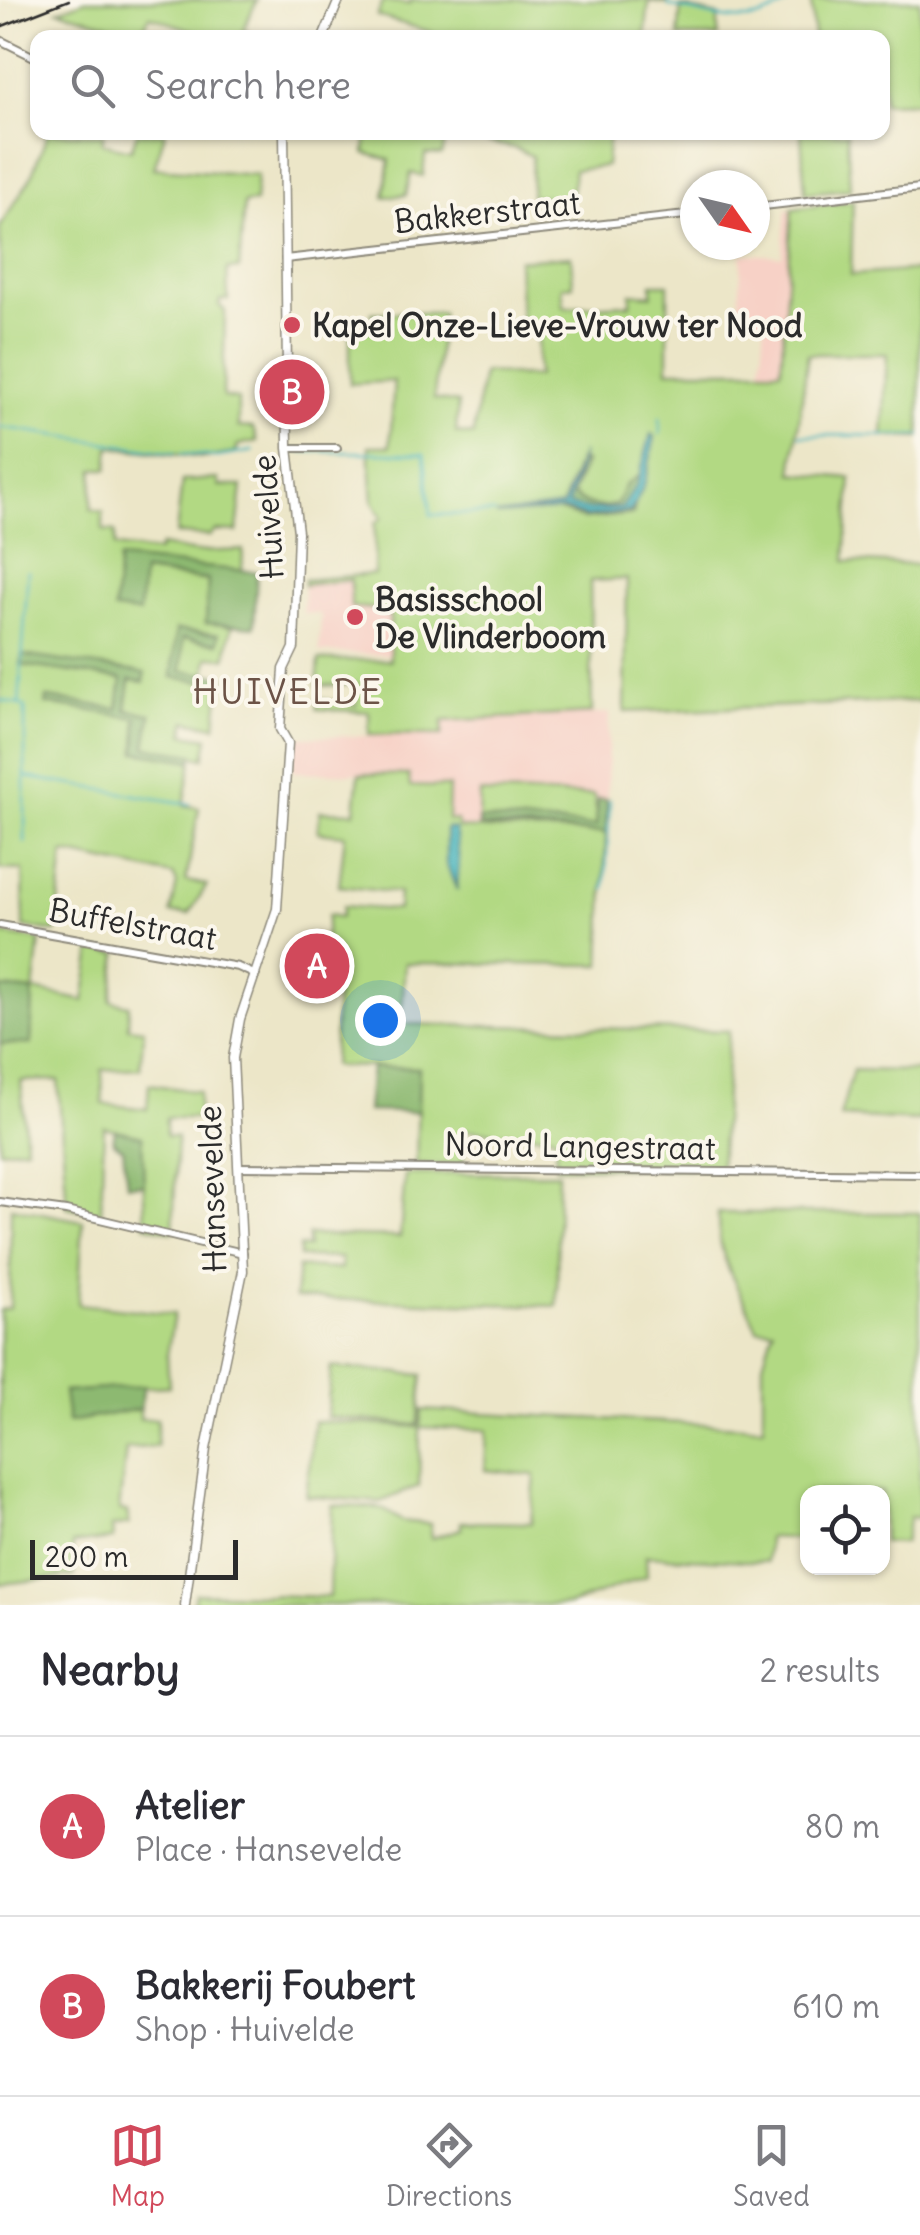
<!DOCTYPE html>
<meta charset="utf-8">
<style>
body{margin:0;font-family:Delius,sans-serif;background:#f7f7f7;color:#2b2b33}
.controls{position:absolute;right:30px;bottom:30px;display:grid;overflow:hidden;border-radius:20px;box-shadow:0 2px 8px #0004}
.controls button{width:90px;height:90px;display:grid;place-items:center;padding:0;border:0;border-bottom:2px solid #e1e1e2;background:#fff;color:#2b2b33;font:50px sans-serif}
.compass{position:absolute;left:680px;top:170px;width:90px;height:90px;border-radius:50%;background:#fff;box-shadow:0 2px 8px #0004;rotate:124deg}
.scale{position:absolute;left:30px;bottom:25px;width:208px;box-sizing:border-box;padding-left:10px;border:5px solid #2b2b2b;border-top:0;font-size:28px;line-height:35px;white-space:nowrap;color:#2b2b2b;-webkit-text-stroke:8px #fbf7ec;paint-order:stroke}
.you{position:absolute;left:380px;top:1020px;width:35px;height:35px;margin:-25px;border:8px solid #fff;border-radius:50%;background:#1a73e8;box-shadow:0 0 0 15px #1a73e833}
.badge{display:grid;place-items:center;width:65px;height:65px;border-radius:50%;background:#d1495b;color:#fff;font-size:32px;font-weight:700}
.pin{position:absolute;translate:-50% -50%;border:5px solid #fff;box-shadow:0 2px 10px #0006}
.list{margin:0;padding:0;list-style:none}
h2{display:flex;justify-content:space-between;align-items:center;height:130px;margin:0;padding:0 40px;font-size:42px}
h2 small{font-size:32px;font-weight:400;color:#7c7c81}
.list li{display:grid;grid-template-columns:65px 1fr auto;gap:30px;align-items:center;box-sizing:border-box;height:180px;padding:0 40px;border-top:2px solid #e1e1e2}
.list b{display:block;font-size:38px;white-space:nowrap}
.list p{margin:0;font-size:32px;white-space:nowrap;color:#7c7c81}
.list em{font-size:32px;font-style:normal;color:#7c7c81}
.icon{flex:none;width:55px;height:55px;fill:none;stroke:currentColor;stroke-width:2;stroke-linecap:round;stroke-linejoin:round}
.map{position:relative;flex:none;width:920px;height:1605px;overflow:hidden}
.search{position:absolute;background:#fff;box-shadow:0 2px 8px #0004;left:30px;right:30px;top:30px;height:110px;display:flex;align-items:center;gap:25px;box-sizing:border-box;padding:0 35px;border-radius:20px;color:#7c7c81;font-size:38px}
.sheet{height:490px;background:#fff}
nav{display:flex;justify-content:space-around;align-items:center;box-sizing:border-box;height:140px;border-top:2px solid #e1e1e2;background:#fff;font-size:28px;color:#7c7c81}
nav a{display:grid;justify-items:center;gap:5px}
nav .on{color:#d1495b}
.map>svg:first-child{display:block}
.built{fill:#f7d1c6}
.green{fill:#b2d983;stroke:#6e8257;stroke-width:2.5;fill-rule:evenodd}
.forest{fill:#8db971;stroke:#5c724e;stroke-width:2.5}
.water{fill:#44b4bc;stroke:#387074;stroke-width:2.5}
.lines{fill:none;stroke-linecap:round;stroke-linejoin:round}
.stream{stroke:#44b4bc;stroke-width:2.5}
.minor-casing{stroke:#8c887a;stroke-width:10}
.tertiary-casing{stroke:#8c887a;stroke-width:11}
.minor{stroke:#fff;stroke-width:6}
.tertiary{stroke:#fff;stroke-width:8}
.rail{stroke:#2b2b2b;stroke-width:2.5}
.poi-dot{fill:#d1495b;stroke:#fbf7ec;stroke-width:4}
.labels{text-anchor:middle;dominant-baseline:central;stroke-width:8;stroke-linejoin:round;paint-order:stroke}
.street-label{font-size:32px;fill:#2b2b2b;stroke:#fbf7ec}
.poi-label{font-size:32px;font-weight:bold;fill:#2b2b2b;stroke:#fbf7ec;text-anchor:start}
.neighbourhood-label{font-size:35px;letter-spacing:2.5px;fill:#6c5347;stroke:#fbf7ec}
</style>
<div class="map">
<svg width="920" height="1605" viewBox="0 0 920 1605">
<rect width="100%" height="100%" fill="#fbf7ec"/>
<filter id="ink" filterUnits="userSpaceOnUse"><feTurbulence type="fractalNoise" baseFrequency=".01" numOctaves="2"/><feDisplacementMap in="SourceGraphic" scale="20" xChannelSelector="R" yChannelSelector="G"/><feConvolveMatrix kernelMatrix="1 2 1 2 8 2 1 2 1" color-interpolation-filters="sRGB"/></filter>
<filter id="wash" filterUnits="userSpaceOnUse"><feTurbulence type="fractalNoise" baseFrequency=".0048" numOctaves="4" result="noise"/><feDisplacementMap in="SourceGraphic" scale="40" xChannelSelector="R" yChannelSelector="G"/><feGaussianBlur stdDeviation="2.25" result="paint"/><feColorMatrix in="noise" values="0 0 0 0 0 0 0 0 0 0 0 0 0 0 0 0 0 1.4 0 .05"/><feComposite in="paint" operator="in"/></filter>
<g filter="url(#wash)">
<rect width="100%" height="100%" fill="#ece6c8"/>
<g class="built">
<path d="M792,209L781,370H761L765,321L738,319L742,254L782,256L786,211Z"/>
<path d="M351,580L390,615V655L319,652L321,614L303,613L304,585Z"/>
<path d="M609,713L607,799L480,793L479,826L458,828L448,820L410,786L409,775L293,772L295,737L442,735V721Z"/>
</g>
<g class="green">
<path d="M85,0H257L243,30L259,37H199L200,33L150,16L140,34L59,10Z"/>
<path d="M411,0H667L666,4L649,1L645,37H447L377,16L383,1L410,4Z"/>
<path d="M811,0H920V102L883,103L882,38L814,37Z"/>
<path d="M681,7L718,16V37H678Z"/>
<path d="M48,133L104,134L102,143L131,150L137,133H165L154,168L257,175L255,202L244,203L239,269H227L228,300H220L219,305L225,311L223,397L238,399V427L253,428L257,441L238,445L236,453L204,458L110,447L108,469H94L91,509L103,512V530L115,532V547L158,552L160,546L196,552L243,550L242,571L142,572L208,581L206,623L232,626L226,658L208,657L206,674L181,672L183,638L218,643L177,630L172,677L220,684L216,726L186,721L184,734L208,738L204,758L146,747L151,715L126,710L130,680L20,664L123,679L118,709L48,698L137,718L136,752L192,761L184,805L199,808L186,881L207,885L189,914L171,913L177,883L173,875L64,853L56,932L24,927L23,870L0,869V226L30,179Z"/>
<path d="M367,133H609L606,166L574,170L571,198L531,196L532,156L515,148L447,133L442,155L425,154L423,176L411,173L406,195L384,197L390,160L365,153Z"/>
<path d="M801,133H847L850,189L805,193Z"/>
<path d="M853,201L851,275L920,270V438L883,436L887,354H808L792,473L851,478L845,561L920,565V701L625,712L627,579L590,581L592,713L443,721L442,735L369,734V712L317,709V698L356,706L357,684L317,686L319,660H390V615L382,614L381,609L351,607V580L304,585V580L374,574L375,523L382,518L373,502L369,446H390L394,381L350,384V332L373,330L372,313H442L434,399L458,403L456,433L473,435L483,372L537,377L538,329L521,321L518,260L571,256L573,285L562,287L564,307L631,304V293L652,295V284H668V370H781L792,209ZM580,460L585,463L572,494C585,507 600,510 617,504L626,484L633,514L560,511Z"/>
<path d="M218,479L219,486H242L237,532L215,531L210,536L176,534L182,481Z"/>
<path d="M359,774L409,775L410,786L449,787L448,820L457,821L459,828L606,833L601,965L405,963L401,1024L729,1031L720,1169L556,1167L555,1136L464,1130L463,1165H416L419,1068L333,1066L337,964L322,962L328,915L341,917L343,906L398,910L399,893L339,886L345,835L318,832L320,811L355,812Z"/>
<path d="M480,793L594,795L597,826L479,819Z"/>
<path d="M0,934L40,940L34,990L84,1001L92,950L118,954L111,1001L129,1005L128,1027L144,1029L140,1068L102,1070L103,1104L147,1109L149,1084L199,1092L198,1118H166V1136L177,1137L173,1232L145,1225L142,1136L104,1127L101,1215L67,1207L58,1080L21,1081L26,1147L0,1150V1044H31L33,991L0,988Z"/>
<path d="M853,1070L920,1071V1121L840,1117Z"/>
<path d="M558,1173L557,1306L295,1298L298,1267L341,1269V1258L299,1257V1247H308V1235L400,1237L405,1174Z"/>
<path d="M11,1207L83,1221L78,1304L174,1314L167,1355L169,1386L64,1392L69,1422L140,1409V1419H157V1446L126,1449L119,1510L127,1511L129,1524L112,1527L113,1539L72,1544L74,1576L0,1584V1310L10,1308Z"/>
<path d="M718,1213H920V1518L910,1517L904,1543L883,1542L882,1492H808L807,1539L768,1537L767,1562L646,1556L647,1576L569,1605H193L195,1593L329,1597L332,1505L381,1508L402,1521L430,1524L432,1538L461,1529V1522L531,1523L535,1475L485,1470L487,1430L420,1427L419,1486L380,1502L306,1496L314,1421L420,1427L422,1410L763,1427V1363L773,1329H757C739,1285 717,1263 718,1213Z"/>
<path d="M331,1367L423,1375L418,1425L327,1417Z"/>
</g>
<g class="forest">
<path d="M579,460L585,462L572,494C585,507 600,510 617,504L626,484L642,474L633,514L584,519L560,511Z"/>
<path d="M119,559L257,572L254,627L206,623L208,580L143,572L139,613L114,610Z"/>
<path d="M176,630L219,634L218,643L183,638L181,671L224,676L223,684L172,677Z"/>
<path d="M22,655L145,673L144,682L130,680L126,710L151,714L146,747L193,754L192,761L136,752L137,718L46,704L47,698L118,709L122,679L20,665Z"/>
<path d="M598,799H607L606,833L479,826V819L596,826Z"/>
<path d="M0,988L33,991L31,1044H0Z"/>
<path d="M371,1067L419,1068L418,1112L367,1111Z"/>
<path d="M115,1130L142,1136L144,1184L127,1185L123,1148L113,1142Z"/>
<path d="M144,1386L140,1409L68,1422L64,1392Z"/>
</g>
<g class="water">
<path d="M651,434L655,437L644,486L631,511L587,517L565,510L496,515L563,506L583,452L568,505L590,510L622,508L637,484Z"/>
<path d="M446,828L455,829L459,859L457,890L446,864Z"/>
</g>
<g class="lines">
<g class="stream">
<path d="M668,0L669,6C717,16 751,33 792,0"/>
<path d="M0,427L175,453"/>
<path d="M660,434V418"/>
<path d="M800,435L920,436"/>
<path d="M296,451L424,454L431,515L495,513"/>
<path d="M180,454L217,457L253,451"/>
<path d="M0,700L25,706V843"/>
<path d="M19,704L28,571"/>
<path d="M26,777L190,804"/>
<path d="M605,889L610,800"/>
</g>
</g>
</g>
<g filter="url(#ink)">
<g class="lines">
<defs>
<g id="minor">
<path d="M0,40L38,59"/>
<path d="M755,207L920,188"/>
<path d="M285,259L695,214"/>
<path d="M288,448H337"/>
<path d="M0,925L238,967L256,975"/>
<path d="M239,1167L920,1174"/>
<path d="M0,1202L66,1211L243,1253"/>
</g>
<g id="tertiary">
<path d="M323,38L339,0"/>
<path d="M185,1605L206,1449L243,1271L233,1058L240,1019L277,909L288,743L280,729L284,669L294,648L298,532L288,448L284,132"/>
</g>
</defs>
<use href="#minor" class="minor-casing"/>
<use href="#tertiary" class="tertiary-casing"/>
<use href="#minor" class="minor"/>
<use href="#tertiary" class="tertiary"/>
<path class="rail" d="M0,27L69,0"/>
</g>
</g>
<g class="poi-dot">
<circle cx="292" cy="325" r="10"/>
<circle cx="355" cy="617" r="10"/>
</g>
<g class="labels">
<g class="street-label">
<text transform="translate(487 212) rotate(-6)">Bakkerstraat</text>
<text transform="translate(268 517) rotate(-94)">Huivelde</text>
<text transform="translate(133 924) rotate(10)">Buffelstraat</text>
<text transform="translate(580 1146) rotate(1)">Noord Langestraat</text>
<text transform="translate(212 1189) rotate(-92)">Hansevelde</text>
</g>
<g class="poi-label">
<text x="312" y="325">Kapel Onze-Lieve-Vrouw ter Nood</text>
<text x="375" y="599">Basisschool<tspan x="375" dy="37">De Vlinderboom</tspan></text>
</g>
<g class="neighbourhood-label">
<text x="288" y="691">HUIVELDE</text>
</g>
</g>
</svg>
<div class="controls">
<button><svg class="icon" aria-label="locate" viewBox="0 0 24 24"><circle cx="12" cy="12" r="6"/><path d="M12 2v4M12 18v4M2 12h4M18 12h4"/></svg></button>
</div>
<svg class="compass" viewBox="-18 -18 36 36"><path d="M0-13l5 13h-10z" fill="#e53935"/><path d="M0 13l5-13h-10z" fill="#7c7c81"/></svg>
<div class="scale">200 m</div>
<div class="you"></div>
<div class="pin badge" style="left:317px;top:966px">A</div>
<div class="pin badge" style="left:292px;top:392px">B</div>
<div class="search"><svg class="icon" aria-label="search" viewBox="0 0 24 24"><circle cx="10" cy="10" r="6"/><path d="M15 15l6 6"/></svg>Search here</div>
</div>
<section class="sheet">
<h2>Nearby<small>2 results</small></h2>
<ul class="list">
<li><span class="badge">A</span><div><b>Atelier</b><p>Place · Hansevelde</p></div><em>80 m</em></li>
<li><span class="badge">B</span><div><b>Bakkerij Foubert</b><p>Shop · Huivelde</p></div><em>610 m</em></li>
</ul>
</section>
<nav>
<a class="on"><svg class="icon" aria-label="map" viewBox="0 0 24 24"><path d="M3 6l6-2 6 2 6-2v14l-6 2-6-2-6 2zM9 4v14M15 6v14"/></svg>Map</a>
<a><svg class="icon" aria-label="directions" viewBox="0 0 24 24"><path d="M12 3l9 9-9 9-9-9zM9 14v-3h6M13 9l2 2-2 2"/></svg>Directions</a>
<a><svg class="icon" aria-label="saved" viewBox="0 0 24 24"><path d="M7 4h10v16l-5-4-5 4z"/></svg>Saved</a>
</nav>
